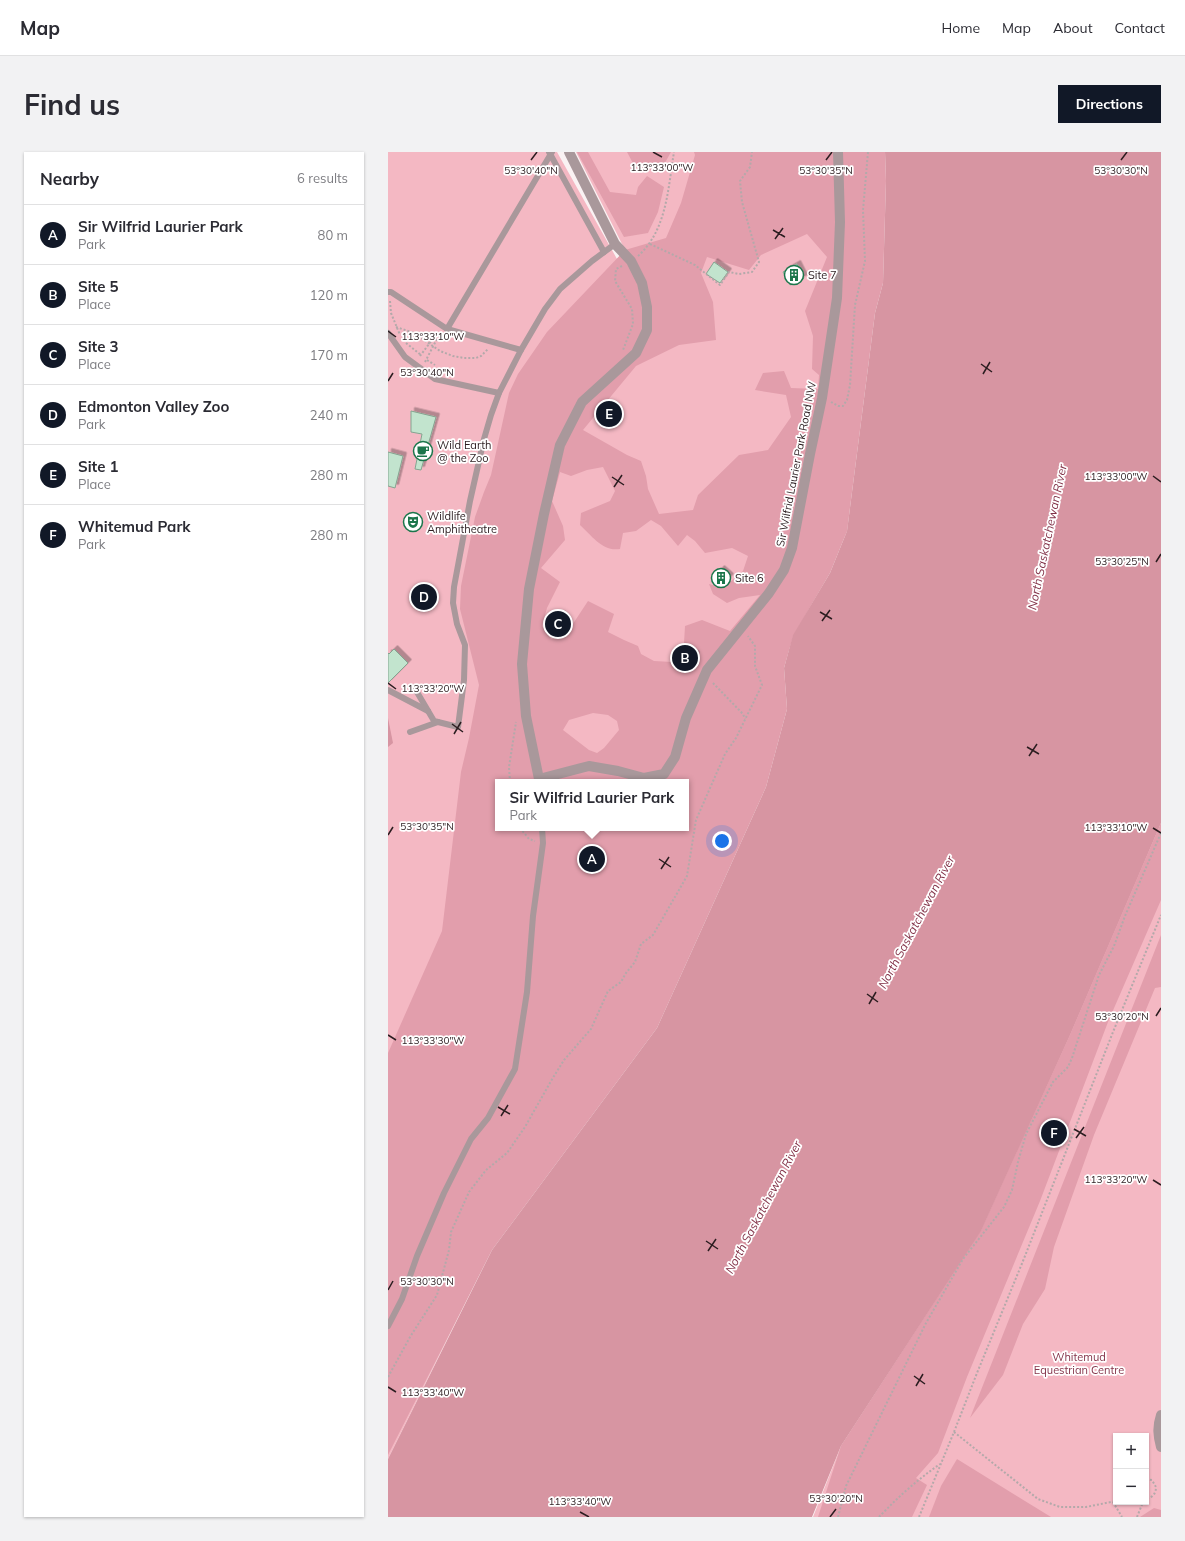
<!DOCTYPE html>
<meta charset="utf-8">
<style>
body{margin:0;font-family:Mulish,sans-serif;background:#f2f2f3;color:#2b2b33}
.controls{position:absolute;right:12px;bottom:12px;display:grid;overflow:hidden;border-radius:0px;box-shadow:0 1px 3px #0004}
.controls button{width:36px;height:36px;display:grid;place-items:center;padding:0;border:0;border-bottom:1px solid #e1e1e2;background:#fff;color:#2b2b33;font:20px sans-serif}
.you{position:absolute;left:334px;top:689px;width:14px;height:14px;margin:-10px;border:3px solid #fff;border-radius:50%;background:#1a73e8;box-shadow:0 0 0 6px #1a73e833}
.badge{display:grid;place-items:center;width:26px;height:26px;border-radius:50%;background:#111827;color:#fff;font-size:13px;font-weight:700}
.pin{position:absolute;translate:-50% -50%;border:2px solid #fff;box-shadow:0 1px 4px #0006}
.popup{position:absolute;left:107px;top:627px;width:194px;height:52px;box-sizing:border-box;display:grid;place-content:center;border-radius:0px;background:#fff;filter:drop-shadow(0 1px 3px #0005);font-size:13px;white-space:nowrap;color:#7c7c81}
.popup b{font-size:15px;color:#2b2b33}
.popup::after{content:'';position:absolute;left:50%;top:100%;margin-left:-8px;border:8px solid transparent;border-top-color:#fff}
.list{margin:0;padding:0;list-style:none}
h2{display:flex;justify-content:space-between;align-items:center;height:52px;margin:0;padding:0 16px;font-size:17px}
h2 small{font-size:13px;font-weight:400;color:#7c7c81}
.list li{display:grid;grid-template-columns:26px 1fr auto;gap:12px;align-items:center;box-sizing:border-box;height:60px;padding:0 16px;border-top:1px solid #e1e1e2}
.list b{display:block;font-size:15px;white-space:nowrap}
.list p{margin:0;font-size:13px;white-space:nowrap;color:#7c7c81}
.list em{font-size:13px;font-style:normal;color:#7c7c81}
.map{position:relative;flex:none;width:773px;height:1365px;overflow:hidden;border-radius:0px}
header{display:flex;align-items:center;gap:24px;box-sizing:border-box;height:56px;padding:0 20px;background:#fff;border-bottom:1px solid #e1e1e2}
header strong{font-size:19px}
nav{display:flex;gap:22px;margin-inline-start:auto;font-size:14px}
.intro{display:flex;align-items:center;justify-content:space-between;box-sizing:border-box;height:96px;padding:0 24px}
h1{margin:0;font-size:28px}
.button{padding:10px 18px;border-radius:0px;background:#111827;color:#fff;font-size:14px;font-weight:700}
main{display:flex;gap:24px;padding:0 24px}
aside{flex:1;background:#fff;border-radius:0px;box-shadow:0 1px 3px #0004}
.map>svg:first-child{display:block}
.green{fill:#f4b8c3;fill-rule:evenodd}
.forest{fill:#e29eac;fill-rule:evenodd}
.water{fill:#d795a2}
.building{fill:#c2e4ce;stroke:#84a490;filter:url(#shadow)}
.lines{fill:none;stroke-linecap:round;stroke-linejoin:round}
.path{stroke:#b3a9aa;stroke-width:2;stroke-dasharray:2 2;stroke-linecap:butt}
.lane{stroke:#a9989b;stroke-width:6}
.street{stroke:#a9989b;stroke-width:10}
.ticks{fill:none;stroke:#2b1d20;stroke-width:1.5}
.labels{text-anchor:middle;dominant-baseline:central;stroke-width:3.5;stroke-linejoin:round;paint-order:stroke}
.poi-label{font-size:11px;fill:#2b1d20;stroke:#fff;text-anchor:start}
.street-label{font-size:11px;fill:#2b1d20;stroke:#fff}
.park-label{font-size:11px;fill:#85354b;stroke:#fff}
.water-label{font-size:12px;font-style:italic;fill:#833349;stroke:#fff}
.ticks-label{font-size:10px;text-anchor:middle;fill:#2b1d20;stroke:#fff;stroke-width:3.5;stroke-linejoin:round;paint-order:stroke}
</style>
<header>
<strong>Map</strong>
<nav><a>Home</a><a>Map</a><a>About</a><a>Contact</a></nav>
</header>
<div class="intro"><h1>Find us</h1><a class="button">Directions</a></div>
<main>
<aside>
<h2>Nearby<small>6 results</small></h2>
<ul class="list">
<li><span class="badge">A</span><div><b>Sir Wilfrid Laurier Park</b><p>Park</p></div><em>80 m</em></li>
<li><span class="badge">B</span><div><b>Site 5</b><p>Place</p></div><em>120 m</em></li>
<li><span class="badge">C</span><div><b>Site 3</b><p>Place</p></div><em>170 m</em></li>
<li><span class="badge">D</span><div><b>Edmonton Valley Zoo</b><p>Park</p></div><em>240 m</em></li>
<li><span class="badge">E</span><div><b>Site 1</b><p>Place</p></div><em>280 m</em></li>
<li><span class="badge">F</span><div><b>Whitemud Park</b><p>Park</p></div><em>280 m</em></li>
</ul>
</aside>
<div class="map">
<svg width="773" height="1365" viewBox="0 0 773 1365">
<defs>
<filter id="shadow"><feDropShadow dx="3.5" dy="-3.5" stdDeviation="0" flood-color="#0004"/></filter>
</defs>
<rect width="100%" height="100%" fill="#faf2f3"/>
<g class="green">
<path d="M0,0H169L229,107L237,98L188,0H497L459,379L0,1307ZM110,630H298V676H110Z"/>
<path d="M773,671V1365H425L453,1294L593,1079ZM728,1284H758V1350H728Z"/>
</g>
<g class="forest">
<path d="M189,0H200L222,40L248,43L250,35L259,24L276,35L270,60L260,81L236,85Z"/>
<path d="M239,0H283L274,16L261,18L247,15Z"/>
<path d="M306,0H497L498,29L495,131L487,161L459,379L442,421L405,484L396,516L399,557L378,635L269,876L104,1098L0,1303V901L54,779L73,620L81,586L91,533L72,457L73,434L87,365L96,340L103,323L121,241L130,222L159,180L237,98L278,86L293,51L307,3ZM419,82L439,105L417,159L425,184L424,217L431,223L430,237L403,236L396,219L375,221L367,238L398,243L403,265L380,298L351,303L310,343L305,358L271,362L260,337L258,324L253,309L239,303L195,278L248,214L291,193L328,188L325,150L313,121L319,105L361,118L373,103ZM215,315L227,339L222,349L193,361L192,373C204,384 215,400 232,397L235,381L248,379L263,368L273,374L290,394L299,383L307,389L317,401L344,396L360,404L355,419L335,436L321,432L325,442L339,451L351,446L372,443L342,479L314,468L297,474L296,491L311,502L301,519L284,510L266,509L253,502L250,494L236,488L220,480L226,462L200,449L175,487H163L154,474L159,456L172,430L153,416L177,388L175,374L164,349L172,320L183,324L199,318ZM205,561L220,563L229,569L231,578L216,596L209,601L201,598L175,578L181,568ZM110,630H298V676H110Z"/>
<path d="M773,671V748L720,870L652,1049L579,1225L550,1301L528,1326L539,1333L524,1365H430L453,1294L593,1078L682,883Z"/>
<path d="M773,783V835L767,836L706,983L666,1095L657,1137L635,1172L615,1223L582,1266Z"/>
<path d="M569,1307L663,1365H541L553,1334Z"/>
<path d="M766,1356L773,1358V1365H752Z"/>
</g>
<g class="water">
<path d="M497,0H773V671L682,883L593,1079L453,1294L424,1365H0V1307L104,1098L269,876L378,635L399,557L396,516L405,483L442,421L459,379L487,161L495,131L498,29Z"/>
<path d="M0,566L5,591L0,595Z"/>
</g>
<g class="building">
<path d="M326,110L340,120L332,131L318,122Z"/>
<path d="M409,112L416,126L402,133L395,120Z"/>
<path d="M219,252L231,261L223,273L210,264Z"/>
<path d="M23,259L48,265L33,318L27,317L34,282L23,280Z"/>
<path d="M0,300L15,304L7,336L0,334Z"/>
<path d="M333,417L342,425L334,435L324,426Z"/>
<path d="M173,462L181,474L168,483L160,470Z"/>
<path d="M294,495L308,503L300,516L287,508Z"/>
<path d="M6,497L20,511L0,531V501L1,502Z"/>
</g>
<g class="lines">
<g class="path">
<path d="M262,92L307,113L332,133L341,120L351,122L364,120L371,110L354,50L352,29L362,15L364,0"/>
<path d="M250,104C279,78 280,36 286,0"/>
<path d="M234,114L228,117L227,129L244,157L245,172L235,198"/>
<path d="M2,149L3,161L12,183"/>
<path d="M8,175L26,181L52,199L65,204L76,206H88L93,204L100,197"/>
<path d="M18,191L33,203"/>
<path d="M32,204L44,188H48"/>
<path d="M39,208L47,213"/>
<path d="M37,210L52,181"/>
<path d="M443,250L450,254H455L459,248L462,233L467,153L477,109L475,58L480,0"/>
<path d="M325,531L355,562L357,567"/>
<path d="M122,630L121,615L128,570"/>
<path d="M132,676L141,687L147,689"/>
<path d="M0,1225L22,1185L49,1143L61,1098L63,1080L81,1040L98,1018L119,1001L137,975L163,929L176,908L203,877L220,839L233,830L238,821L247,810L253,792L265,783L299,724L308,668L337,602L348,586L374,533L367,514V494L360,484"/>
<path d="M566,1280L650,1347L672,1355H698L728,1349"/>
<path d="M758,1327L764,1328L768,1335C768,1341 765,1346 758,1346"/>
<path d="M725,1350L734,1365"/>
<path d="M450,1365L458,1334L538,1171L575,1107L616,1055L624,1038L630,1010L638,982L665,930L680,915L684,906L711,823L726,794L737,764L773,681"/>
<path d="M491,1365C510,1345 529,1328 552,1312"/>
<path d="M531,1365L566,1280L589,1221L635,1109L725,880L773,763"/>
<path d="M749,1365L755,1350"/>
</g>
<g class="lane">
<path d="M161,0L216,100"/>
<path d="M0,140H3L59,177L133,198"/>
<path d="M59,177L164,0"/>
<path d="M0,181L17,205L47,227L111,241L133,198L157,157L172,137L204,109L227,92"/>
<path d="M26,535L46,569L70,575L76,528L77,493L69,472L65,451L66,435L82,349L96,287L103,263L111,241"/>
<path d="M0,538L40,559"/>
<path d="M22,580L50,570"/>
<path d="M0,1174L14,1147L29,1104L56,1041L83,987L100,966L127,917L139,840L145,764L155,691L154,676"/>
</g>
<g class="street">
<path d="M181,0L227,92L243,109L254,131L259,155V178L248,201L194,250L172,293L156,362L141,437L134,512L138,564L151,627L201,614L230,619L256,626L276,622L287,605L298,566L319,518L381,441L396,418L404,396L422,302L434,246L449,146L452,70L450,0"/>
<path d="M773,1263C769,1275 770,1284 773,1295"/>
</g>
</g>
<path class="ticks" d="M265,0L274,5M143,8L149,0M438,8L444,0M733,8L739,0M385,78L397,85M387,87L395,76M0,179L8,185M593,212L604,220M595,222L602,210M0,229L5,221M765,324L773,330M224,325L236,333M226,335L234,323M768,410L773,402M432,460L444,467M434,469L442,458M0,531L8,537M64,572L75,580M66,582L73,570M639,595L651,602M641,604L649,592M765,676L773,681M0,683L5,675M271,707L283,715M273,717L281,705M479,842L490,850M481,852L488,840M768,864L773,856M0,883L8,888M110,955L122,962M113,964L120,953M686,977L698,984M688,986L696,975M765,1028L773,1033M318,1089L330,1097M320,1099L328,1087M0,1138L5,1129M526,1224L537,1232M528,1234L535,1222M0,1235L8,1240M192,1360L201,1365M442,1365L448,1357"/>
<defs>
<symbol id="building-ring" viewBox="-11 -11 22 22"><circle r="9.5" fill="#fff" stroke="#1b764b" stroke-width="1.5"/><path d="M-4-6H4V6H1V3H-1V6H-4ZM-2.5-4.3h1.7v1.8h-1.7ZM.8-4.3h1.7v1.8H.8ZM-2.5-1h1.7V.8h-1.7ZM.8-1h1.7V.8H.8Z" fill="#1b764b"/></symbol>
<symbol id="cafe-ring" viewBox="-11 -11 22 22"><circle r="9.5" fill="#fff" stroke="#1b764b" stroke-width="1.5"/><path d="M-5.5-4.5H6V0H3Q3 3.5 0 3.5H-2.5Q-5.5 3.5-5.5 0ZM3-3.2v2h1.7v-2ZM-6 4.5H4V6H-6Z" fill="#1b764b"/></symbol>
<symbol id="theatre-ring" viewBox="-11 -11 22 22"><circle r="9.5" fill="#fff" stroke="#1b764b" stroke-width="1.5"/><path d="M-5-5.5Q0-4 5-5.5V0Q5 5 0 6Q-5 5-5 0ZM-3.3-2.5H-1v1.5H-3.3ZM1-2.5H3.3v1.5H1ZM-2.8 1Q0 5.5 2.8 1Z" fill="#1b764b"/></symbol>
</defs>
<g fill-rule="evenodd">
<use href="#building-ring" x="395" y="112" width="22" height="22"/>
<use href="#cafe-ring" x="24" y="288" width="22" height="22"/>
<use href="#theatre-ring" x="14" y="359" width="22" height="22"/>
<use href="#building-ring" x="322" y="415" width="22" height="22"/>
</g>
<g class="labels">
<g class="poi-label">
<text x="420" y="123">Site 7</text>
<text x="49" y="293">Wild Earth<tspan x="49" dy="13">@ the Zoo</tspan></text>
<text x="39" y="364">Wildlife<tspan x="39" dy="13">Amphitheatre</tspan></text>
<text x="347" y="426">Site 6</text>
</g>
<g class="street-label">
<text transform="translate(408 312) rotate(-79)">Sir Wilfrid Laurier Park Road NW</text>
</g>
<g class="park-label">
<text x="691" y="1205">Whitemud<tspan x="691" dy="13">Equestrian Centre</tspan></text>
</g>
<g class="water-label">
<text transform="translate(659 385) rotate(-78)">North Saskatchewan River</text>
<text transform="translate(528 770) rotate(-62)">North Saskatchewan River</text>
<text transform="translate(375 1055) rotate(-62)">North Saskatchewan River</text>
</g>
</g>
<g class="ticks-label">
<text x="274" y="19">113°33'00"W</text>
<text x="143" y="22">53°30'40"N</text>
<text x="438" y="22">53°30'35"N</text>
<text x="733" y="22">53°30'30"N</text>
<text x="45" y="188">113°33'10"W</text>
<text x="39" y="224">53°30'40"N</text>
<text x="728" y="328">113°33'00"W</text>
<text x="734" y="413">53°30'25"N</text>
<text x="45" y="540">113°33'20"W</text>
<text x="39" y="678">53°30'35"N</text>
<text x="728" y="679">113°33'10"W</text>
<text x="734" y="868">53°30'20"N</text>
<text x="45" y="892">113°33'30"W</text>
<text x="728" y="1031">113°33'20"W</text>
<text x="39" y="1133">53°30'30"N</text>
<text x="45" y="1244">113°33'40"W</text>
<text x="448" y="1350">53°30'20"N</text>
<text x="192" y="1353">113°33'40"W</text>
</g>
</svg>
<div class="controls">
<button>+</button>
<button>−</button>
</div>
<div class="you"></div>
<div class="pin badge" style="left:204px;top:707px">A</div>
<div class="popup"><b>Sir Wilfrid Laurier Park</b>Park</div>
<div class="pin badge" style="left:297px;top:506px">B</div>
<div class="pin badge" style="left:170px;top:472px">C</div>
<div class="pin badge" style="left:36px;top:445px">D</div>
<div class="pin badge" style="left:221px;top:262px">E</div>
<div class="pin badge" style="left:666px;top:981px">F</div>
</div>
</main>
